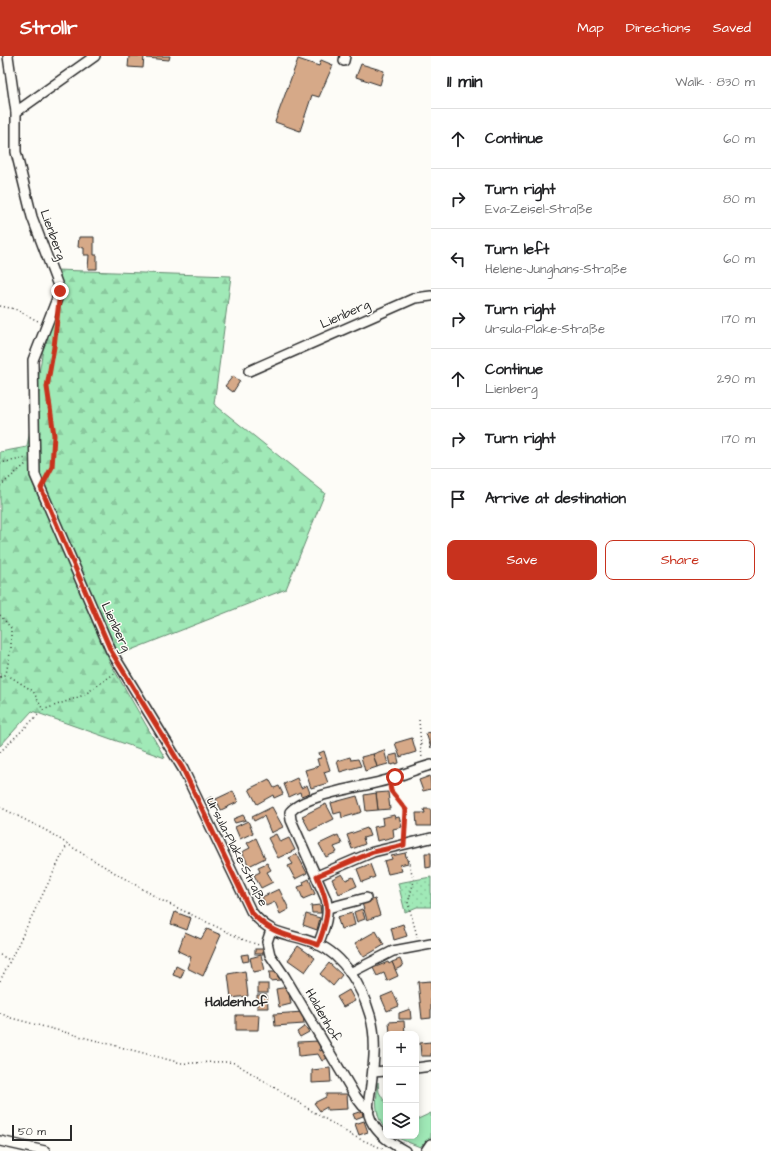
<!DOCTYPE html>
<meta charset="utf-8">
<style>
body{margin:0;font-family:"Architects Daughter",sans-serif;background:#f6f6f6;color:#202124}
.controls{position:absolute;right:12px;bottom:12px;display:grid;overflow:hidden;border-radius:8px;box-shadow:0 2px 10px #0003}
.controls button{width:36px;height:36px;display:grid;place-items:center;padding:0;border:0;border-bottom:1px solid #e0e0e0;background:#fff;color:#202124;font:20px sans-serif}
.scale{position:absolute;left:12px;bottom:10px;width:60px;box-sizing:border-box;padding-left:4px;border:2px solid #2b2b2b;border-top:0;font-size:11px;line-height:14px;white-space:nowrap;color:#2b2b2b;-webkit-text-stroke:3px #fdfcf7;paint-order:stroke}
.stop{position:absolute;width:12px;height:12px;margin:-9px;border:3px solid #c8321e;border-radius:50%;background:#fff}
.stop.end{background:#c8321e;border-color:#fff;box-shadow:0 1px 4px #0008}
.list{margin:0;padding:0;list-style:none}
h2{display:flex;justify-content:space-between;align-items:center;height:52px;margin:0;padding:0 16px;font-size:17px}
h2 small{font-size:13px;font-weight:400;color:#757577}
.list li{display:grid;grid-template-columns:26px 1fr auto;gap:12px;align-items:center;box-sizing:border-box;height:60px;padding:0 16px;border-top:1px solid #e0e0e0}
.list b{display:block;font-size:15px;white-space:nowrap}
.list p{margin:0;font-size:13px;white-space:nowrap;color:#757577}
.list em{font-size:13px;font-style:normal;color:#757577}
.actions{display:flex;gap:8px;padding:12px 16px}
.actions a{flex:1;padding:9px 0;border:1px solid #c8321e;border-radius:8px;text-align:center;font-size:14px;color:#c8321e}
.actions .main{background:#c8321e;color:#fff}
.icon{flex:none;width:22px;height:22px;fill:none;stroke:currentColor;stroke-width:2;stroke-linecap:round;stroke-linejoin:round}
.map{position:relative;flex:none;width:431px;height:1095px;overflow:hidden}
header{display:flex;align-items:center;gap:24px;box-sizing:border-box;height:56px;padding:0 20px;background:#c8321e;color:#fff}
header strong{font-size:19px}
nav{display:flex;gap:22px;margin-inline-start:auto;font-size:14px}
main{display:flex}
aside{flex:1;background:#fff}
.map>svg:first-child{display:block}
.grass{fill:#a0e9b7;stroke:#668a71}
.forest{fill:url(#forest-firs);stroke:#668a71}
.park{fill:url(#park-dots);stroke:#668a71}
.building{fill:#d6a988;stroke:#2b2b2b}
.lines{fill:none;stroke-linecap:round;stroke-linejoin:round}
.minor-casing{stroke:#2b2b2b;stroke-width:12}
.major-casing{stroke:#2b2b2b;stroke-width:14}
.path{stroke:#2b2b2b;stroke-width:1.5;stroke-dasharray:1 3;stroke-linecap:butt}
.minor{stroke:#fdfcf7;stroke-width:9}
.major{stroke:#fdfcf7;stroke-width:11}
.route{stroke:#c8321e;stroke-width:5}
.labels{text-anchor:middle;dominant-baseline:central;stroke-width:3;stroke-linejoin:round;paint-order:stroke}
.street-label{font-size:13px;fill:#2b2b2b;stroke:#fdfcf7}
.neighbourhood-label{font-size:14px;font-weight:bold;fill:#2b2b2b;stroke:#fdfcf7}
</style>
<header>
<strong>Strollr</strong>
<nav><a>Map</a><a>Directions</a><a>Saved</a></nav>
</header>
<main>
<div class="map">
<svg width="431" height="1095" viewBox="0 0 431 1095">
<defs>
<pattern id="forest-firs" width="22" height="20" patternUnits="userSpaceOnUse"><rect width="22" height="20" fill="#a0e9b7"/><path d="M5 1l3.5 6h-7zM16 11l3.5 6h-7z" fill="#8ac89e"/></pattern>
<pattern id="park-dots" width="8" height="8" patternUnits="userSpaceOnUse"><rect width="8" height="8" fill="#a0e9b7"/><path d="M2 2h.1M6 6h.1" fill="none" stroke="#8ac89e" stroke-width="1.8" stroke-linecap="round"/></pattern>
</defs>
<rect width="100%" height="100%" fill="#fdfcf7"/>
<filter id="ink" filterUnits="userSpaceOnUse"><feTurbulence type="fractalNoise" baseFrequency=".025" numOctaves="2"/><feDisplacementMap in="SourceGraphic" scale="8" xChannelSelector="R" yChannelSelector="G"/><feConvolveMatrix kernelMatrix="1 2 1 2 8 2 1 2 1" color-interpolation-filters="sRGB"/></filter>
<g filter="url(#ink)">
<g class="grass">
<path d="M378,1026L379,1036L386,1048V1074C374,1060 376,1043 378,1026Z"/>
<path d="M431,1057V1081L420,1091L393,1080H416V1064Z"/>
</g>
<path class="forest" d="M56,214L231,220L214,348L325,437L286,533L108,603L165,702L32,655L0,690V396L27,391Z"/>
<path class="park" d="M431,821V851H417L405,856L398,827Z"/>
<g class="building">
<path d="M129,0H144L143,12L128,11Z"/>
<path d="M147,0H170L169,4L147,2Z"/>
<path d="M298,3L319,10L321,4L333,9L319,41L312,39L300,75L275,66Z"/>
<path d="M361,8L384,15L380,29L356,21Z"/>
<path d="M79,181H94V199H97V213H88L89,199H84V192L78,191Z"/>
<path d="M233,320L240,325L233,336L225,330Z"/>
<path d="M431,676V692L426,677Z"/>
<path d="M412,682L416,696L400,701L395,687Z"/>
<path d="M384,694L388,708L377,711L373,698Z"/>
<path d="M324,695L330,714L324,716L328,727L311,732L305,714L319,710L317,703L321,702L319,697Z"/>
<path d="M373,698L377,711L365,715L361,701Z"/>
<path d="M397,698L399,707L391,709L389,700Z"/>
<path d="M350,701L351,704L358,703L361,710L340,716L337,705Z"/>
<path d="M430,720L431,733L423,735L419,724Z"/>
<path d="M297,722L301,732L307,729L310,737L301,740L300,736L289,741L284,728Z"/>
<path d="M269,723L274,732L279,730L283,738L274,742L273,739L257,748L249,733Z"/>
<path d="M233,735L238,746L221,754L216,743Z"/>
<path d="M388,736L390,753L378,754L376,737Z"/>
<path d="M376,737L378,754L366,755L364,739Z"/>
<path d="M357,740L362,756L342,762L341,756L334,758L331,747Z"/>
<path d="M211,741L213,745L209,748L206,744Z"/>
<path d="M326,748L334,763L310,775L302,760Z"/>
<path d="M272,751L283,771L271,777L264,760L254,765L252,761Z"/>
<path d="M424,753H431V770H417L416,757H425Z"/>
<path d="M243,759L246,764L235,767L233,763Z"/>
<path d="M394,759L395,762L399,761L402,771L393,773L394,781L377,785L374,771L383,769L382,762Z"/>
<path d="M248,765L253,777L240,783L235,771Z"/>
<path d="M367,772L370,780L363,782L365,788L352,793L347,779Z"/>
<path d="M276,778L280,786L289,782L295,794L278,802L268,782Z"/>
<path d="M338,779L342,788L334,791L337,796L326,801L319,788Z"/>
<path d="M256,782L265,802L249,810L242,796L250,792L247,787Z"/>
<path d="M405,797L408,807L400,809L402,815L388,818L384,805L392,803L391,800Z"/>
<path d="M425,797H431V811L426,812Z"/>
<path d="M297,798L307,817L295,823L288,810L293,808L289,802Z"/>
<path d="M267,807L271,814L267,816L273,826L261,832L254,819L260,816L258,811Z"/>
<path d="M370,808L375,821L362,826L357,813Z"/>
<path d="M342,818L346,824L353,821L357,830L339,838L332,823Z"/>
<path d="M309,823L315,838L303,843L298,831L304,829L303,826Z"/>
<path d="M279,833L289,853L280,858L275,846L266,850L262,841Z"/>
<path d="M375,843L380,859L367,864L362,847Z"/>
<path d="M320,849L321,857H312L311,850Z"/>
<path d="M362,853L365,863L357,866L354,856Z"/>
<path d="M175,856L191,862L187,874L171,868Z"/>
<path d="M352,857L355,869L341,873L337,861Z"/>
<path d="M306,858L320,862L317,874L303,869Z"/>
<path d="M403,868L407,880L394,884L391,872Z"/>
<path d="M207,873L221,879L203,920L187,912L191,901L178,895L185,876L201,883Z"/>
<path d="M376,875L384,889L364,901L355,887Z"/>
<path d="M298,890L315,902L305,916L288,904Z"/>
<rect x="255" y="893" width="8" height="5"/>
<path d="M248,898L249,905L243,906L241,899Z"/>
<path d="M261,899L265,914L253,916L250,902Z"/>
<path d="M400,903L403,910L395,914L392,906Z"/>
<path d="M388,906L389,908L392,906L398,920L387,925L384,917L377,920L373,912Z"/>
<path d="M329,907L342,919L333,930L320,918Z"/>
<path d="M176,910L184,914L181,922L173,919Z"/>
<path d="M245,915L248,940L231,942L228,918Z"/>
<path d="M269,916H279L280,924L270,925Z"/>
<path d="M431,925V962L422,963L418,926Z"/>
<rect x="258" y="928" width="10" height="9"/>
<path d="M288,931L291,948L279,951L276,933Z"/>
<path d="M349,934L355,945L343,951L337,941Z"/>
<path d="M393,936L399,950L387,955L381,941Z"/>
<path d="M257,939H267L268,952H257Z"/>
<path d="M410,953L411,963H399V957Z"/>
<path d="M303,956L304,968L275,970L274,958Z"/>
<path d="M236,959H259L258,974H236Z"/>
<path d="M404,965L405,978H390L389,966Z"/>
<path d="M305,970L309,976L300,981L297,976Z"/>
<path d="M319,985L320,995L325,993L329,1001L322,1005L318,998L299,1000L298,986Z"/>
<path d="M431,986V1000H421L420,987Z"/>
<path d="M330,1012L331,1026L312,1027V1014Z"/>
<path d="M326,1038H347L348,1053L327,1054V1051L320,1055L314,1047L326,1041Z"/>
<path d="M362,1055L363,1060L355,1063L353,1058Z"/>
<path d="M364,1065L368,1076L359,1079L355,1068Z"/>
</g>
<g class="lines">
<defs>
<g id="minor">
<path d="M8,0L16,56V96L32,161L60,235L33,304L35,419L111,595L183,713L251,855C272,882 289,876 317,888C345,900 362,932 370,959C377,982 374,1006 371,1029C370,1038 367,1050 369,1059C374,1076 390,1087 405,1095"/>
<path d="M344,5L345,0"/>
<path d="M16,56L95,0"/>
<path d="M249,315L415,242L431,240"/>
<path d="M317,820L373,796L431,782"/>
<path d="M328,852L366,842"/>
<path d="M271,874L267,886L270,899L285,921L356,1041L363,1050L369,1053"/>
<path d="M318,889C324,873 330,859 326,843L291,764L290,756C305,738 364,731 387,724C402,719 416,713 431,709"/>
<path d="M350,917L393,895L431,888"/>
<path d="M416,1012L431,1010"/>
<path d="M373,1016L386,1015"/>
<path d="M0,1085L45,1095"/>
</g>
<path id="major" d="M427,1095L431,1089"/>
</defs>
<use href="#minor" class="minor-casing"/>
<use href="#major" class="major-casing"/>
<g class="path">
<path d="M0,250L15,253L40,266"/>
<path d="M0,407L27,402"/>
<path d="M46,423L52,411L54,379L47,331L58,266"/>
<path d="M0,430L26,408"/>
<path d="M0,559L11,572V592L6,618"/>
<path d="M0,621L6,618L33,635L43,654"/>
<path d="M419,664L422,703"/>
<path d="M0,696L43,654L84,639L115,617"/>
<path d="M390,732L394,741L406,754L405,781"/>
<path d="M0,751L47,775L83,798L163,845L244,884L259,889"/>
<path d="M406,796L414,825L408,847L418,883"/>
<path d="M0,899L10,904"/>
<path d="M0,925L67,789"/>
<path d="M0,957L11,962L181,1007C199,1008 217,1004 235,1007L317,1058L353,1080L381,1092H383"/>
</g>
<use href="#minor" class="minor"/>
<use href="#major" class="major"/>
</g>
</g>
<g class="lines" filter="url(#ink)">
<path class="route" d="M60,235L54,291L47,331L54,379L52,411L41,432L111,595L183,713L251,856C271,879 290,879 318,889C330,858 330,850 317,820L373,796L404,789L406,754L391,735L389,723L395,721"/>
</g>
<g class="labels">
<g class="street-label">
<text transform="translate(53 179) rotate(70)">Lienberg</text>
<text transform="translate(345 258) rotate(-24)">Lienberg</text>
<text transform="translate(116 571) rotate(65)">Lienberg</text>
<text transform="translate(237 796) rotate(63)">Ursula-Plake-Straße</text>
<text transform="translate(323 959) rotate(60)">Haldenhof</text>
</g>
<g class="neighbourhood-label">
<text x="236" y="946">Haldenhof</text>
</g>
</g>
</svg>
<div class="controls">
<button>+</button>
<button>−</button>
<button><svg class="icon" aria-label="layers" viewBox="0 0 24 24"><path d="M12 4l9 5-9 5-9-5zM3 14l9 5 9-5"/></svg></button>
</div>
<div class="scale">50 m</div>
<div class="stop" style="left:395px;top:721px"></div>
<div class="stop end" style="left:60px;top:235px"></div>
</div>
<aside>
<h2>11 min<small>Walk · 830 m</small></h2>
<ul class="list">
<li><svg class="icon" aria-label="ahead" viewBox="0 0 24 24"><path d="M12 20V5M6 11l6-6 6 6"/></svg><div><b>Continue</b></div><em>60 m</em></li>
<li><svg class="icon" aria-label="right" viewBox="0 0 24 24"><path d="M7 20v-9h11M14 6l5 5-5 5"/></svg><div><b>Turn right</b><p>Eva-Zeisel-Straße</p></div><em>80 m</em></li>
<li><svg class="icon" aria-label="left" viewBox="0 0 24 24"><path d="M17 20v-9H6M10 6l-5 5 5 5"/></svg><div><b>Turn left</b><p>Helene-Junghans-Straße</p></div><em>60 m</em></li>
<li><svg class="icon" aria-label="right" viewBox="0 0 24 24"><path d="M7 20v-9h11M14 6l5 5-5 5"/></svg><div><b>Turn right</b><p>Ursula-Plake-Straße</p></div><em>170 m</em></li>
<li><svg class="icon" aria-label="ahead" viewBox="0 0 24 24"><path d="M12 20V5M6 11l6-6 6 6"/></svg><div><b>Continue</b><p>Lienberg</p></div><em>290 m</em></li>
<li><svg class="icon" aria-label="right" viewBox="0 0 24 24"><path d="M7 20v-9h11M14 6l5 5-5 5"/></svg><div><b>Turn right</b></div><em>170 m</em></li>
<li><svg class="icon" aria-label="arrive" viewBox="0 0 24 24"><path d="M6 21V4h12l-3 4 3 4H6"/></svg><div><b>Arrive at destination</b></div></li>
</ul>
<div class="actions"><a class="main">Save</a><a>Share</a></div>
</aside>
</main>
